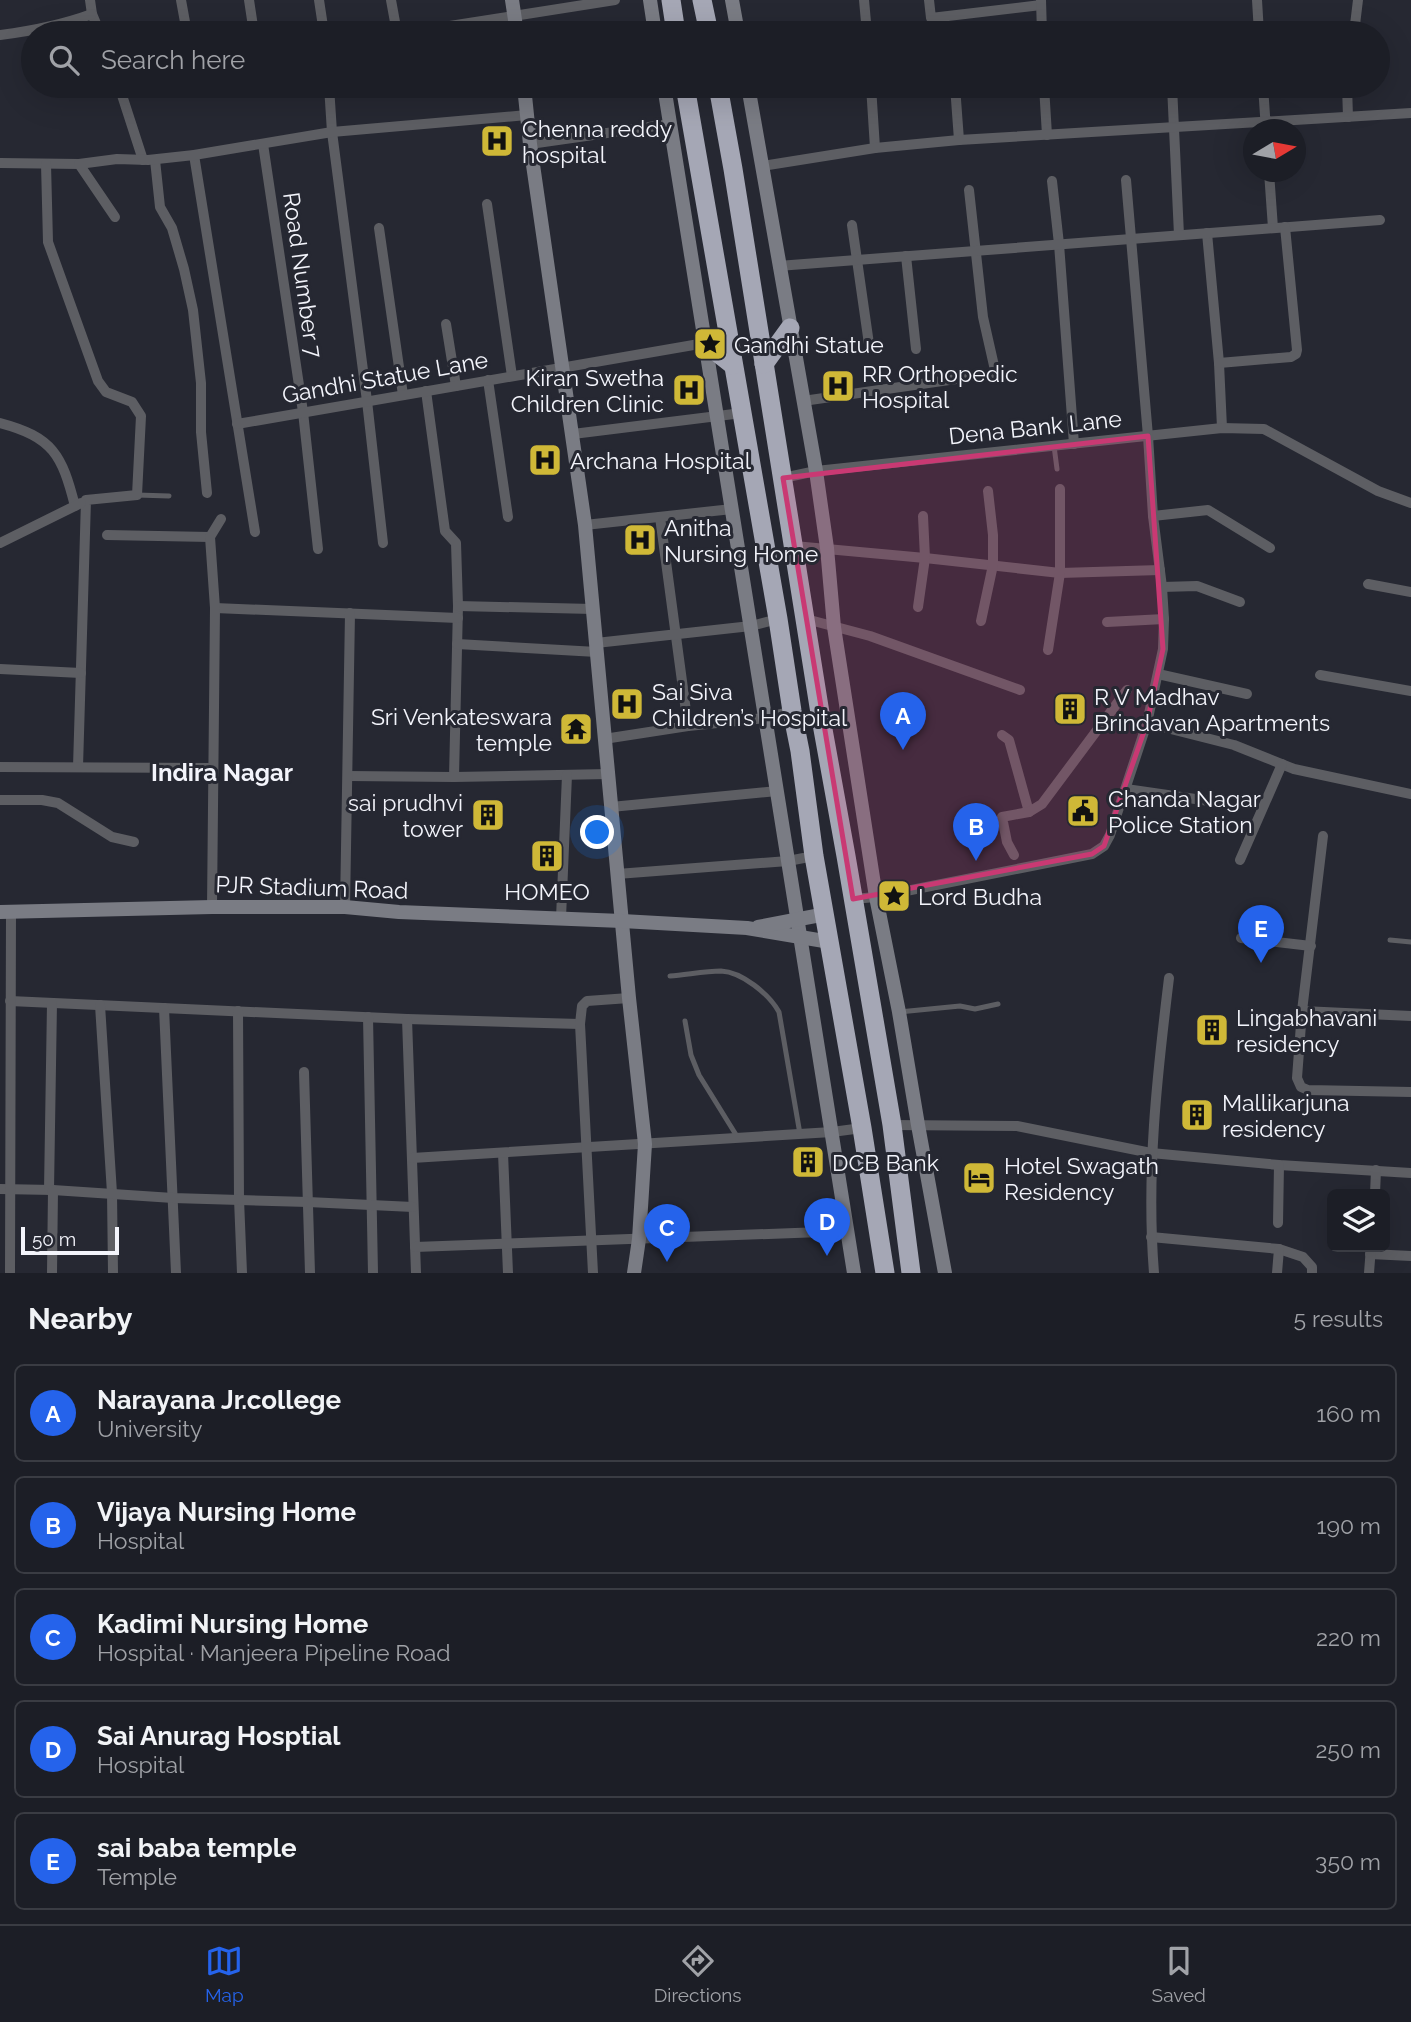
<!DOCTYPE html>
<meta charset="utf-8">
<style>
body{margin:0;font-family:Raleway,sans-serif;background:#292b32;color:#f1f3f6}
.controls{position:absolute;right:21px;bottom:21px;display:grid;overflow:hidden;border-radius:10px;box-shadow:0 7px 28px #0002}
.controls button{width:63px;height:63px;display:grid;place-items:center;padding:0;border:0;border-bottom:2px solid #3a3c43;background:#1c1e26;color:#f1f3f6;font:35px sans-serif}
.compass{position:absolute;left:1243px;top:119px;width:63px;height:63px;border-radius:50%;background:#1c1e26;box-shadow:0 7px 28px #0002;rotate:80deg}
.scale{position:absolute;left:21px;bottom:18px;width:98px;box-sizing:border-box;padding-left:7px;border:4px solid #f3f4fb;border-top:0;font-size:19px;line-height:24px;white-space:nowrap;color:#f3f4fb;-webkit-text-stroke:5px #262832;paint-order:stroke}
.you{position:absolute;left:598px;top:833px;width:24px;height:24px;margin:-18px;border:5px solid #fff;border-radius:50%;background:#1a73e8;box-shadow:0 0 0 10px #1a73e833}
.badge{display:grid;place-items:center;width:46px;height:46px;border-radius:50%;background:#2563eb;color:#fff;font-size:23px;font-weight:700}
.pin{position:absolute;translate:-50% -58px;filter:drop-shadow(0 2px 4px #0008)}
.pin::after{content:'';position:absolute;top:37px;width:24px;height:21px;background:inherit;clip-path:polygon(0 0,100% 0,50% 100%)}
.list{margin:0;padding:0;list-style:none}
h2{display:flex;justify-content:space-between;align-items:center;height:91px;margin:0;padding:0 28px;font-size:30px}
h2 small{font-size:23px;font-weight:400;color:#a0a2a7}
.list li{display:grid;grid-template-columns:46px 1fr auto;gap:21px;align-items:center;box-sizing:border-box;height:98px;margin:0 14px 14px;padding:0 14px;border:2px solid #3a3c43;border-radius:10px}
.list b{display:block;font-size:26px;white-space:nowrap}
.list p{margin:0;font-size:23px;white-space:nowrap;color:#a0a2a7}
.list em{font-size:23px;font-style:normal;color:#a0a2a7}
.icon{flex:none;width:38px;height:38px;fill:none;stroke:currentColor;stroke-width:2;stroke-linecap:round;stroke-linejoin:round}
.map{position:relative;flex:none;width:1411px;height:1273px;overflow:hidden}
.search{position:absolute;background:#1c1e26;box-shadow:0 7px 28px #0002;left:21px;right:21px;top:21px;height:77px;display:flex;align-items:center;gap:18px;box-sizing:border-box;padding:0 24px;border-radius:38px;color:#a0a2a7;font-size:26px}
.sheet{height:651px;background:#1c1e26}
nav{display:flex;justify-content:space-around;align-items:center;box-sizing:border-box;height:98px;border-top:2px solid #3a3c43;background:#1c1e26;font-size:19px;color:#a0a2a7}
nav a{display:grid;justify-items:center;gap:4px}
nav .on{color:#2563eb}
.map>svg:first-child{display:block}
.lines{fill:none;stroke-linecap:round;stroke-linejoin:round}
.lane{stroke:#5d5e63;stroke-width:5}
.street{stroke:#5d5e63;stroke-width:10}
.secondary{stroke:#7a7c84;stroke-width:14}
.highway{stroke:#a5a7b5;stroke-width:19}
.marked{fill:#c93973;fill-opacity:0.2;stroke:#c93973;stroke-width:5;stroke-linejoin:round}
.labels{text-anchor:middle;dominant-baseline:central;stroke-width:6;stroke-linejoin:round;paint-order:stroke}
.poi-label{font-size:23px;fill:#f3f4fb;stroke:#262832;text-anchor:start}
.street-label{font-size:23px;fill:#f3f4fb;stroke:#262832}
.neighbourhood-label{font-size:24px;font-weight:bold;fill:#f3f4fb;stroke:#262832}
</style>
<div class="map">
<svg width="1411" height="1273" viewBox="0 0 1411 1273">
<rect width="100%" height="100%" fill="#262832"/>
<g class="lines">
<g class="lane">
<path d="M1054,446L1057,469"/>
<path d="M137,495L169,496"/>
<path d="M1390,940L1411,942"/>
<path d="M670,976C686,975 704,971 721,971C742,972 769,994 779,1012L800,1134"/>
<path d="M899,1012L960,1006L975,1009L998,1004"/>
<path d="M685,1021L691,1055L699,1075L738,1138"/>
</g>
<g class="street">
<path d="M90,0L92,14L100,33"/>
<path d="M181,0L187,33"/>
<path d="M249,0L254,33"/>
<path d="M319,0L324,33"/>
<path d="M391,0L397,33"/>
<path d="M864,0L867,33"/>
<path d="M929,0L931,18L1041,5"/>
<path d="M1041,0L1042,33"/>
<path d="M1257,0L1259,33"/>
<path d="M405,33L615,0"/>
<path d="M1354,33L1358,0"/>
<path d="M0,35C32,31 62,25 92,14"/>
<path d="M119,86L143,160"/>
<path d="M329,86L332,132L367,401L383,543"/>
<path d="M871,86L875,148"/>
<path d="M955,86L959,140"/>
<path d="M1044,86L1047,135"/>
<path d="M1172,86L1179,235"/>
<path d="M1263,86L1266,130"/>
<path d="M1347,86L1348,117"/>
<path d="M263,144L303,412L318,549"/>
<path d="M530,144L670,124"/>
<path d="M194,155L255,532"/>
<path d="M155,160L160,207L172,228L184,269L193,310L201,383V432L207,493"/>
<path d="M0,163L79,164L117,159L148,160L194,155L332,132L527,115"/>
<path d="M46,164L48,242L98,381L106,392L132,402L141,416L137,495L86,500L78,767"/>
<path d="M79,164L115,217"/>
<path d="M762,166L875,148L959,140L1411,113"/>
<path d="M1269,172L1273,228"/>
<path d="M1052,181L1059,244L1074,444"/>
<path d="M969,190L983,317L997,379"/>
<path d="M487,204L512,376"/>
<path d="M852,225L869,344"/>
<path d="M379,228L403,395"/>
<path d="M1207,233L1219,363L1222,428"/>
<path d="M906,256L916,349"/>
<path d="M778,266L1380,220"/>
<path d="M446,324L456,386"/>
<path d="M1219,363L1291,357L1296,354L1297,350L1285,227"/>
<path d="M488,380L508,517"/>
<path d="M426,391L445,531L456,543L458,606L454,777"/>
<path d="M803,401L963,378"/>
<path d="M0,423C53,437 62,455 75,506"/>
<path d="M237,424L705,343"/>
<path d="M573,434L742,413"/>
<path d="M783,478L816,471L1222,428L1264,429L1378,491L1411,503"/>
<path d="M1153,516L1208,510L1270,548"/>
<path d="M660,517L688,726"/>
<path d="M585,525L732,509"/>
<path d="M107,535L210,537"/>
<path d="M0,543L81,503"/>
<path d="M794,546L925,558L1060,573L1160,570"/>
<path d="M1368,584L1411,592"/>
<path d="M1162,587L1197,586L1240,602"/>
<path d="M458,606L593,609"/>
<path d="M918,607L925,558L923,516"/>
<path d="M215,608L458,618"/>
<path d="M806,619L870,636L1020,690"/>
<path d="M981,621L993,565V535L988,491"/>
<path d="M1107,622L1164,619"/>
<path d="M596,643L751,626L778,619"/>
<path d="M457,644L597,652"/>
<path d="M1048,650L1060,573V489"/>
<path d="M0,669L81,673"/>
<path d="M1158,674L1247,694"/>
<path d="M1320,675L1411,691"/>
<path d="M1147,723L1234,745L1294,769L1411,794"/>
<path d="M1002,735L1009,740L1029,812"/>
<path d="M604,739L688,726L765,718L792,711"/>
<path d="M0,767L213,768"/>
<path d="M348,776L454,777L608,774"/>
<path d="M1126,789L1216,802"/>
<path d="M0,800H42L58,803L112,837L134,842"/>
<path d="M611,807L777,791"/>
<path d="M1323,836L1302,1011L1297,1078L1301,1087L1308,1090L1411,1092"/>
<path d="M1014,855L1007,842L1002,817L1029,812L1042,804L1127,690"/>
<path d="M1240,860L1282,764"/>
<path d="M617,874L788,861L814,856"/>
<path d="M853,899L876,897L1092,854L1104,846L1110,835L1147,723L1163,649L1164,619L1162,587L1153,516L1148,436L1126,180"/>
<path d="M212,907L215,608L210,537L221,519"/>
<path d="M345,907L350,613"/>
<path d="M561,918L567,775"/>
<path d="M1241,938L1311,946"/>
<path d="M10,1001L407,1019L580,1024"/>
<path d="M100,1005L112,1193L113,1273"/>
<path d="M164,1008L176,1273"/>
<path d="M238,1011L239,1199L242,1273"/>
<path d="M1302,1011L1411,1016"/>
<path d="M368,1017L373,1273"/>
<path d="M407,1019L416,1273"/>
<path d="M304,1072L310,1273"/>
<path d="M892,1125L1017,1126L1151,1153L1279,1165L1411,1173"/>
<path d="M503,1153L508,1273"/>
<path d="M412,1158L832,1132L862,1128"/>
<path d="M0,1189L53,1190L173,1198L308,1202L413,1207"/>
<path d="M49,1190L52,1003"/>
<path d="M1375,1194L1376,1170"/>
<path d="M1278,1223L1279,1165"/>
<path d="M1151,1237L1279,1249L1303,1257L1312,1267V1273"/>
<path d="M415,1247L848,1231"/>
<path d="M1370,1254L1411,1256"/>
<path d="M10,1273L11,912"/>
<path d="M52,1273L53,1190"/>
<path d="M593,1273L580,1024L582,1006L587,1001L629,998"/>
<path d="M1154,1273C1146,1174 1157,1076 1169,978"/>
<path d="M1277,1273L1279,1249"/>
<path d="M1369,1273L1371,1247"/>
</g>
<g class="secondary">
<path d="M512,0L517,33"/>
<path d="M650,0L655,33"/>
<path d="M732,0L738,33"/>
<path d="M524,86L530,144L585,525L629,998L645,1144L639,1239L634,1273"/>
<path d="M664,86L854,1273"/>
<path d="M748,86L816,471L827,548L834,627L876,897L899,1012L918,1125L945,1273"/>
<path d="M0,912L212,907H345L399,912L622,921L747,928L830,942"/>
<path d="M758,927L826,914"/>
</g>
<g class="highway">
<path d="M671,0L676,33"/>
<path d="M702,0L709,33"/>
<path d="M685,86L778,619L792,711L800,751L814,856L862,1128L885,1273"/>
<path d="M718,86L733,169L820,713L846,856L892,1125L911,1273"/>
<path d="M705,343L733,365"/>
<path d="M764,364L790,328"/>
</g>
</g>
<path class="marked" d="M1148,436L1163,649L1147,723L1104,846L1092,854L853,899L783,478Z"/>
<defs>
<symbol id="hospital-square" viewBox="-11 -11 22 22"><rect x="-9" y="-9" width="18" height="18" rx="4" fill="#cfb837" stroke="#262832"/><path d="M-5-5h3v3.5h4V-5h3V5h-3V1.5h-4V5h-3Z" fill="#111"/></symbol>
<symbol id="sight-square" viewBox="-11 -11 22 22"><rect x="-9" y="-9" width="18" height="18" rx="4" fill="#cfb837" stroke="#262832"/><path d="M0-6L1.8-2.2L6-1.7L2.9 1.2L3.7 5.4L0 3.3L-3.7 5.4L-2.9 1.2L-6-1.7L-1.8-2.2Z" fill="#111"/></symbol>
<symbol id="building-square" viewBox="-11 -11 22 22"><rect x="-9" y="-9" width="18" height="18" rx="4" fill="#cfb837" stroke="#262832"/><path d="M-4-6H4V6H1V3H-1V6H-4ZM-2.5-4.3h1.7v1.8h-1.7ZM.8-4.3h1.7v1.8H.8ZM-2.5-1h1.7V.8h-1.7ZM.8-1h1.7V.8H.8Z" fill="#111"/></symbol>
<symbol id="temple-square" viewBox="-11 -11 22 22"><rect x="-9" y="-9" width="18" height="18" rx="4" fill="#cfb837" stroke="#262832"/><path d="M0-6L5-2H3V0L6.5 2.5H4V6H1.5V3h-3V6H-4V2.5H-6.5L-3 0V-2H-5Z" fill="#111"/></symbol>
<symbol id="civic-square" viewBox="-11 -11 22 22"><rect x="-9" y="-9" width="18" height="18" rx="4" fill="#cfb837" stroke="#262832"/><path d="M-.6-6.5H3V-4.5H.6V-3L4-1V1h2V6H-6V1h2V-1L-.6-3ZM-1.2 2.5V6h2.4V2.5Z" fill="#111"/></symbol>
<symbol id="hotel-square" viewBox="-11 -11 22 22"><rect x="-9" y="-9" width="18" height="18" rx="4" fill="#cfb837" stroke="#262832"/><path d="M-6-4.5h1.5V1H6V5H4.5V3h-9V5H-6ZM-4 0a1.8 1.8 0 1 1 3.6 0ZM.5 0V-2.5h3Q6-2.5 6 0Z" fill="#111"/></symbol>
</defs>
<g fill-rule="evenodd">
<use href="#hospital-square" x="478" y="122" width="38" height="38"/>
<use href="#sight-square" x="691" y="325" width="38" height="38"/>
<use href="#hospital-square" x="819" y="367" width="38" height="38"/>
<use href="#hospital-square" x="670" y="371" width="38" height="38"/>
<use href="#hospital-square" x="526" y="441" width="38" height="38"/>
<use href="#hospital-square" x="621" y="521" width="38" height="38"/>
<use href="#hospital-square" x="608" y="685" width="38" height="38"/>
<use href="#building-square" x="1051" y="690" width="38" height="38"/>
<use href="#temple-square" x="557" y="710" width="38" height="38"/>
<use href="#civic-square" x="1064" y="792" width="38" height="38"/>
<use href="#building-square" x="469" y="796" width="38" height="38"/>
<use href="#building-square" x="528" y="837" width="38" height="38"/>
<use href="#sight-square" x="875" y="877" width="38" height="38"/>
<use href="#building-square" x="1193" y="1011" width="38" height="38"/>
<use href="#building-square" x="1178" y="1096" width="38" height="38"/>
<use href="#building-square" x="789" y="1143" width="38" height="38"/>
<use href="#hotel-square" x="960" y="1159" width="38" height="38"/>
</g>
<g class="labels">
<g class="poi-label">
<text x="522" y="128">Chenna reddy<tspan x="522" dy="26">hospital</tspan></text>
<text x="734" y="344">Gandhi Statue</text>
<text x="862" y="373">RR Orthopedic<tspan x="862" dy="26">Hospital</tspan></text>
<text x="664" y="377" text-anchor="end">Kiran Swetha<tspan x="664" dy="26">Children Clinic</tspan></text>
<text x="570" y="460">Archana Hospital</text>
<text x="664" y="527">Anitha<tspan x="664" dy="26">Nursing Home</tspan></text>
<text x="652" y="691">Sai Siva<tspan x="652" dy="26">Children’s Hospital</tspan></text>
<text x="1094" y="696">R V Madhav<tspan x="1094" dy="26">Brindavan Apartments</tspan></text>
<text x="552" y="716" text-anchor="end">Sri Venkateswara<tspan x="552" dy="26">temple</tspan></text>
<text x="1108" y="798">Chanda Nagar<tspan x="1108" dy="26">Police Station</tspan></text>
<text x="463" y="802" text-anchor="end">sai prudhvi<tspan x="463" dy="26">tower</tspan></text>
<text x="547" y="891" text-anchor="middle">HOMEO</text>
<text x="918" y="896">Lord Budha</text>
<text x="1236" y="1017">Lingabhavani<tspan x="1236" dy="26">residency</tspan></text>
<text x="1222" y="1102">Mallikarjuna<tspan x="1222" dy="26">residency</tspan></text>
<text x="832" y="1162">DCB Bank</text>
<text x="1004" y="1165">Hotel Swagath<tspan x="1004" dy="26">Residency</tspan></text>
</g>
<g class="street-label">
<text transform="translate(303 275) rotate(82)">Road Number 7</text>
<text transform="translate(385 377) rotate(-10)">Gandhi Statue Lane</text>
<text transform="translate(1035 427) rotate(-6)">Dena Bank Lane</text>
<text transform="translate(312 887) rotate(2)">PJR Stadium Road</text>
</g>
<g class="neighbourhood-label">
<text x="222" y="772">Indira Nagar</text>
</g>
</g>
</svg>
<div class="controls">
<button><svg class="icon" aria-label="layers" viewBox="0 0 24 24"><path d="M12 4l9 5-9 5-9-5zM3 14l9 5 9-5"/></svg></button>
</div>
<svg class="compass" viewBox="-18 -18 36 36"><path d="M0-13l5 13h-10z" fill="#e53935"/><path d="M0 13l5-13h-10z" fill="#a0a2a7"/></svg>
<div class="scale">50 m</div>
<div class="you"></div>
<div class="pin badge" style="left:903px;top:750px">A</div>
<div class="pin badge" style="left:976px;top:861px">B</div>
<div class="pin badge" style="left:667px;top:1262px">C</div>
<div class="pin badge" style="left:827px;top:1256px">D</div>
<div class="pin badge" style="left:1261px;top:963px">E</div>
<div class="search"><svg class="icon" aria-label="search" viewBox="0 0 24 24"><circle cx="10" cy="10" r="6"/><path d="M15 15l6 6"/></svg>Search here</div>
</div>
<section class="sheet">
<h2>Nearby<small>5 results</small></h2>
<ul class="list">
<li><span class="badge">A</span><div><b>Narayana Jr.college</b><p>University</p></div><em>160 m</em></li>
<li><span class="badge">B</span><div><b>Vijaya Nursing Home</b><p>Hospital</p></div><em>190 m</em></li>
<li><span class="badge">C</span><div><b>Kadimi Nursing Home</b><p>Hospital · Manjeera Pipeline Road</p></div><em>220 m</em></li>
<li><span class="badge">D</span><div><b>Sai Anurag Hosptial</b><p>Hospital</p></div><em>250 m</em></li>
<li><span class="badge">E</span><div><b>sai baba temple</b><p>Temple</p></div><em>350 m</em></li>
</ul>
</section>
<nav>
<a class="on"><svg class="icon" aria-label="map" viewBox="0 0 24 24"><path d="M3 6l6-2 6 2 6-2v14l-6 2-6-2-6 2zM9 4v14M15 6v14"/></svg>Map</a>
<a><svg class="icon" aria-label="directions" viewBox="0 0 24 24"><path d="M12 3l9 9-9 9-9-9zM9 14v-3h6M13 9l2 2-2 2"/></svg>Directions</a>
<a><svg class="icon" aria-label="saved" viewBox="0 0 24 24"><path d="M7 4h10v16l-5-4-5 4z"/></svg>Saved</a>
</nav>
